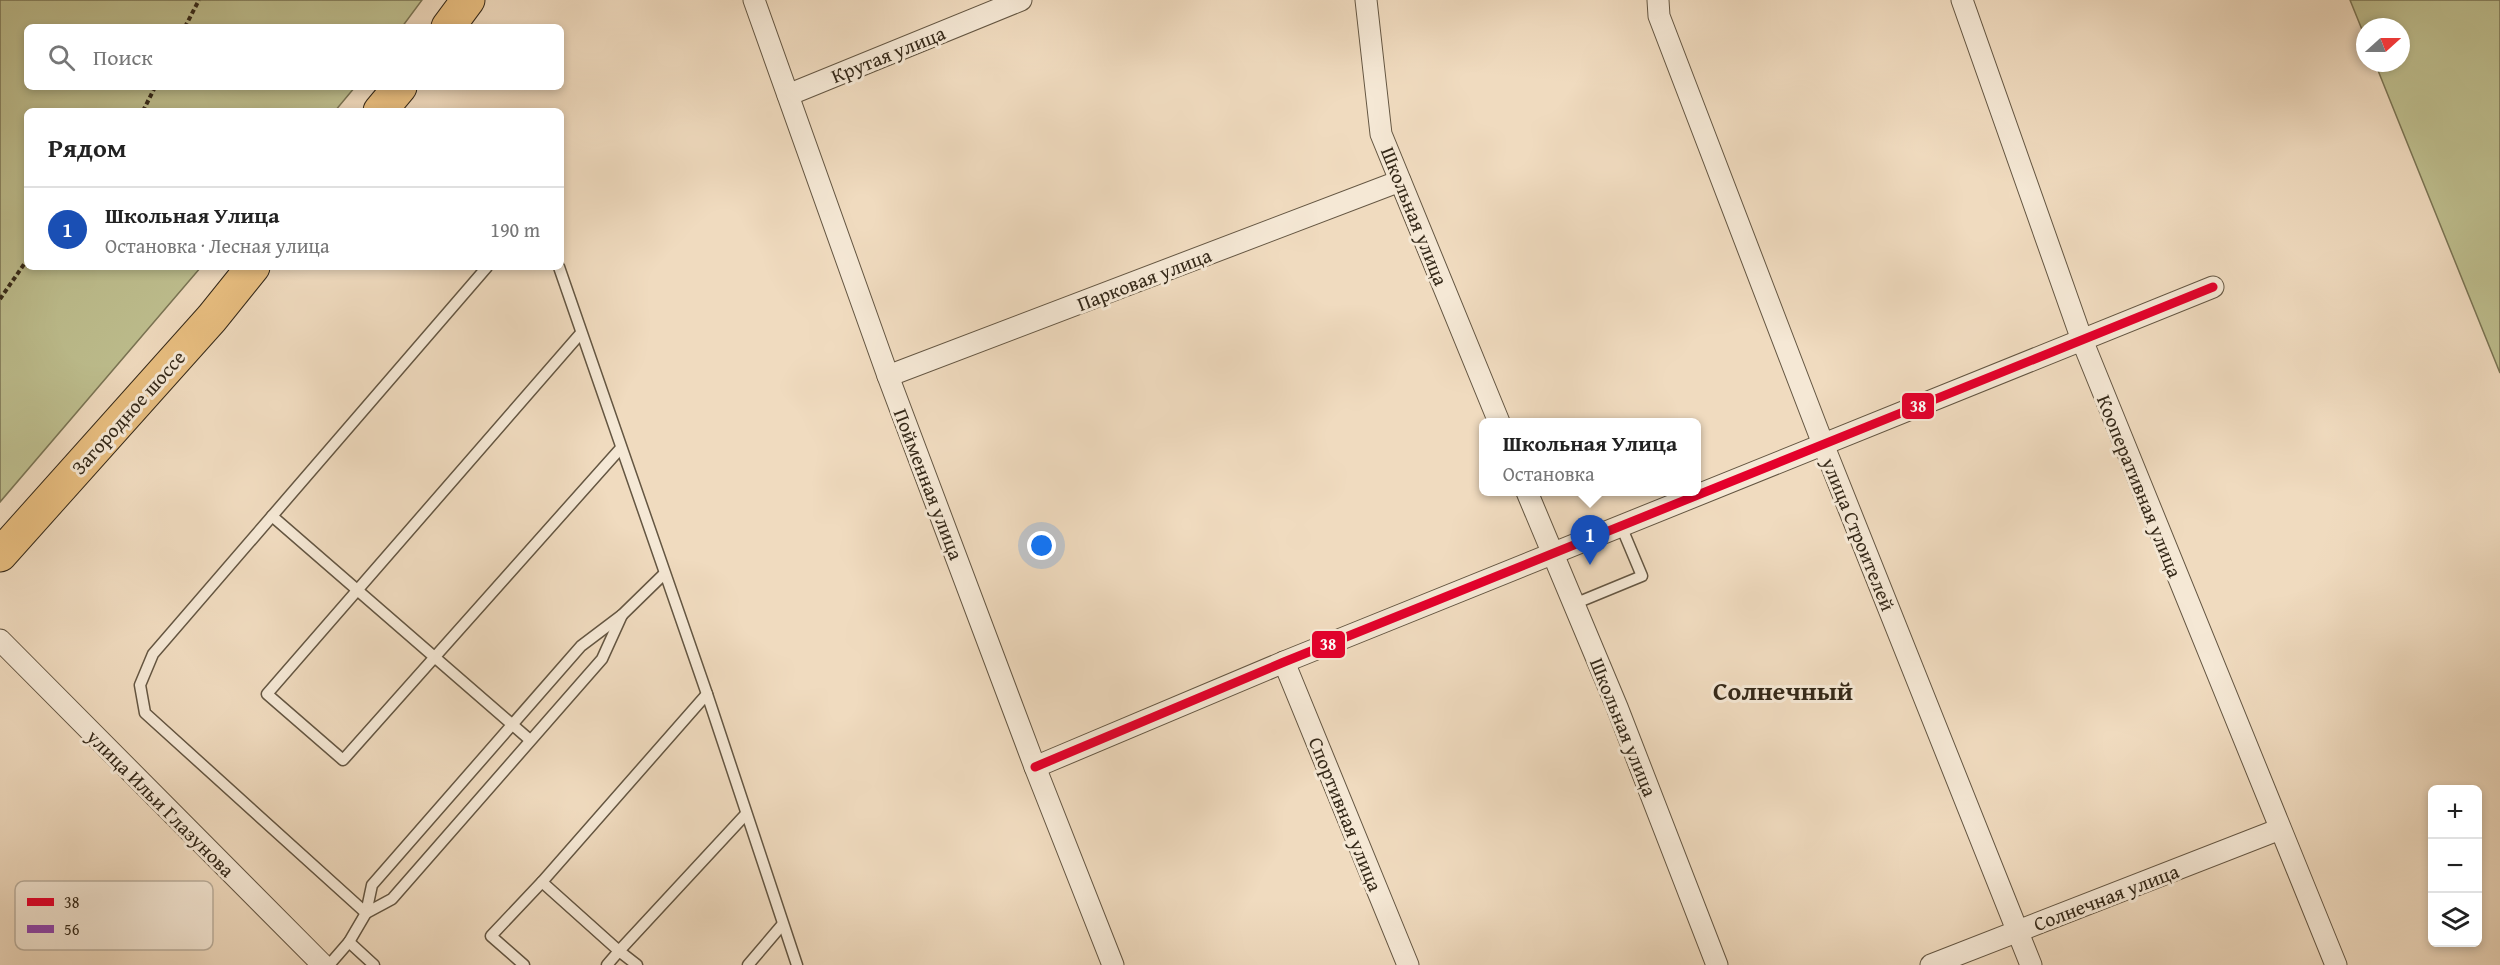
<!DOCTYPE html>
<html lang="ru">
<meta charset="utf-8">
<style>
body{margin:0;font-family:"Gentium Book Plus",serif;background:#f6f6f6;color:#222}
.controls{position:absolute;right:18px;bottom:18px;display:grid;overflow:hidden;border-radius:9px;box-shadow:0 3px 9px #0003}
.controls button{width:54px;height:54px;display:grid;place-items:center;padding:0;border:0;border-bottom:2px solid #e0e0e0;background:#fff;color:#222;font:30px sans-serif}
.compass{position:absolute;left:2356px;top:18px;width:54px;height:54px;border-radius:50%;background:#fff;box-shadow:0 3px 9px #0003;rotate:69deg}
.you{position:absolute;left:1042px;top:546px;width:21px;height:21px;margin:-15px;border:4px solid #fff;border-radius:50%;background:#1a73e8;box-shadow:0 0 0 9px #1a73e833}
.badge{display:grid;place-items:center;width:39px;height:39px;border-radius:50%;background:#b45309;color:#fff;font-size:20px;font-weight:700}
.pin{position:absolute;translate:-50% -50px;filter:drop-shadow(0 2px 3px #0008)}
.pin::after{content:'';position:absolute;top:32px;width:21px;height:18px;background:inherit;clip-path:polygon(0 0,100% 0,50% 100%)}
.popup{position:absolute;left:1479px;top:418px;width:222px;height:78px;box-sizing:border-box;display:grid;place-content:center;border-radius:9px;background:#fff;filter:drop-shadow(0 2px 4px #0005);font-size:20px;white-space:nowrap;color:#767676}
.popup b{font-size:22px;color:#222}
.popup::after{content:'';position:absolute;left:50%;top:100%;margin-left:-12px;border:12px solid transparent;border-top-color:#fff}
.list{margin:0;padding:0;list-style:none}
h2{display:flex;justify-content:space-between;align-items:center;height:78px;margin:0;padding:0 24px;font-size:26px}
h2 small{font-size:20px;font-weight:400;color:#767676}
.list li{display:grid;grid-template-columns:39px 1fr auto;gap:18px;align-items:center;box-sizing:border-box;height:84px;padding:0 24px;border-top:2px solid #e0e0e0}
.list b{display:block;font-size:22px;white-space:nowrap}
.list p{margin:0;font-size:20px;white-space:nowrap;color:#767676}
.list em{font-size:20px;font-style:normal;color:#767676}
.icon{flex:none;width:33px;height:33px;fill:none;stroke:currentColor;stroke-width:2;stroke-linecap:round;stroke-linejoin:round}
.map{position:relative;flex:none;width:2500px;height:965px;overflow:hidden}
.search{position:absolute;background:#fff;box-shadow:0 3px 9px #0003;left:24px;top:24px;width:540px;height:66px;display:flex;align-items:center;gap:15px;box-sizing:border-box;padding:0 21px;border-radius:9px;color:#767676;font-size:22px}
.panel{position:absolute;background:#fff;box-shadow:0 3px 9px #0003;left:24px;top:108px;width:540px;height:162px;border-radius:9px}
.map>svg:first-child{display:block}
.green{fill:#bebf8f;stroke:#7a7454;stroke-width:1.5}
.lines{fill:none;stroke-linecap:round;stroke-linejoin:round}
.service-casing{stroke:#645642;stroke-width:13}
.minor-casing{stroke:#645642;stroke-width:23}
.trunk-casing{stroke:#352919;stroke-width:35}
.path{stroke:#352919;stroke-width:4;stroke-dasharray:4.5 3;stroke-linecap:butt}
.service{stroke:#f5e8d5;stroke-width:10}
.minor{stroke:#f5e8d5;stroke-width:21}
.trunk{stroke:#e8be80;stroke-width:33}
.bus-1-casing{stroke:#f5e8d5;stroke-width:14}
.bus-1{stroke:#e4002b;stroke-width:9}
.labels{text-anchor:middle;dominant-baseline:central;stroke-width:6;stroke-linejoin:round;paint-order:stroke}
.street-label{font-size:20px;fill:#352919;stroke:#f5e8d5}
.district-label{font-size:26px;font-weight:bold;fill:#352919;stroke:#f5e8d5}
.key{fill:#f5e8d5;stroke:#bbaf9d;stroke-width:1.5}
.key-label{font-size:16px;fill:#352919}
.line-badge{stroke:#f5e8d5;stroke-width:2}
.badge-label{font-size:16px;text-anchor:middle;font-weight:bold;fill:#fff}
</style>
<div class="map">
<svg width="2500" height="965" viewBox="0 0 2500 965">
<rect width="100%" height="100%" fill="#f0dbbf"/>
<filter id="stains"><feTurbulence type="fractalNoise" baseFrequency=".00333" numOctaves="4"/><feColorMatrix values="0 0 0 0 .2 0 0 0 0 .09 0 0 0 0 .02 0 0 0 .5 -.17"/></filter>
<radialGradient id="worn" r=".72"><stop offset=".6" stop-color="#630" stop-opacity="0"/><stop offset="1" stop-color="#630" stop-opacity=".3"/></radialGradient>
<g class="green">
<path d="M0,0H422L402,27H27V87H355L335,111H27V267H201L0,502Z"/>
<path d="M2350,0H2500V373L2375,63H2401V27H2365V37Z"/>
</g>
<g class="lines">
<defs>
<g id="service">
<path d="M487,267L153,654L140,685L145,713L366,913L392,899L602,659L622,615"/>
<path d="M559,267L707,694L797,965"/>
<path d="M581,333L267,694L343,760L620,449"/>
<path d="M272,516L530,740"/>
<path d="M1574,604L1642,576L1621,526"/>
<path d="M707,694L542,882L619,951L746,814"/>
<path d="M349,942L374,965"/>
<path d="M329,965L349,942L366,913L372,885L581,646L622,615L664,574"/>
<path d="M524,965L491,936L542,882"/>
<path d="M607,965L619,951L637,965"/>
<path d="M748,965L782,925"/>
</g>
<g id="minor">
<path d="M754,0L888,376L1035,767L1113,965"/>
<path d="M1366,0L1381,134L1499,422"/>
<path d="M1658,0L1659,16L1823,444L2031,965"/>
<path d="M1962,0L2082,340L2336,965"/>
<path d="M788,95L1021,0"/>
<path d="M888,376L1400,181"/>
<path d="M1527,492L1617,707L1717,965"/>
<path d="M0,640L323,965"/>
<path d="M1284,662L1408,965"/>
<path d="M1035,767L1284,662L2213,287"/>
<path d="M1931,965L2280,829"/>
</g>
<g id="trunk">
<path d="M448,27L468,0"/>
<path d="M380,111L400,87"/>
<path d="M0,555L212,318L253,267"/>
</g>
</defs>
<use href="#service" class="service-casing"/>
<use href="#minor" class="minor-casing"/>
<use href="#trunk" class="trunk-casing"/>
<g class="path">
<path d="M185,27L199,0"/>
<path d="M143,111L155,87"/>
<path d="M0,299L27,260"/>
</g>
<use href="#service" class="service"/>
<use href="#minor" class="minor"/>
<use href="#trunk" class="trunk"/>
<defs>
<path id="bus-1" d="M1035,767L1284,662L2213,287"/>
</defs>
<use href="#bus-1" class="bus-1-casing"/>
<use href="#bus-1" class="bus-1"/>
</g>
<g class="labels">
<g class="street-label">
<text transform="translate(888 54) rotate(-22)">Крутая улица</text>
<text transform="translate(1415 216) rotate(68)">Школьная улица</text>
<text transform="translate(1144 279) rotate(-21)">Парковая улица</text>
<text transform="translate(128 412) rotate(-48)">Загородное шоссе</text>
<text transform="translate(929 484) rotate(69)">Пойменная улица</text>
<text transform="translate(2140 486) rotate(68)">Кооперативная улица</text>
<text transform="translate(1859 534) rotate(68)">улица Строителей</text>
<text transform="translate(1624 727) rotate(68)">Школьная улица</text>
<text transform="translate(161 803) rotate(45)">улица Ильи Глазунова</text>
<text transform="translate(1346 814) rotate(68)">Спортивная улица</text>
<text transform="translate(2106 897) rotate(-21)">Солнечная улица</text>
</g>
<g class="district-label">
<text x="1783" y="690">Солнечный</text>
</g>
</g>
<rect x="15" y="881" width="198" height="69" rx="9" class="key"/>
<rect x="27" y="898" width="27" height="8" fill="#e4002b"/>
<rect x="27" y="925" width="27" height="8" fill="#8e44ad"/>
<g class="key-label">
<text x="64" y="908">38</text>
<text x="64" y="935">56</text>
</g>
<g class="line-badge">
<rect x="1901" y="392" width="34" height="28" rx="6" fill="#e4002b"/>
<rect x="1311" y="630" width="35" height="29" rx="6" fill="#e4002b"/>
</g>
<g class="badge-label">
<text x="1918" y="412">38</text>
<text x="1328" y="650">38</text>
</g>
<rect width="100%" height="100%" filter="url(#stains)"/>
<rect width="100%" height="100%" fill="url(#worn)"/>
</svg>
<div class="controls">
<button>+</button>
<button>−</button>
<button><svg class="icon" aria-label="layers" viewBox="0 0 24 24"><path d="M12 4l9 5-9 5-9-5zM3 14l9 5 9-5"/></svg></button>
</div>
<svg class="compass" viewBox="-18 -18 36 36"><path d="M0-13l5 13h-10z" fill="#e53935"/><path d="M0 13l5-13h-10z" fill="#767676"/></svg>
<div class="you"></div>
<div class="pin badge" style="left:1590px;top:565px;background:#1a4fb4">1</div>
<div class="popup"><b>Школьная Улица</b>Остановка</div>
<div class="search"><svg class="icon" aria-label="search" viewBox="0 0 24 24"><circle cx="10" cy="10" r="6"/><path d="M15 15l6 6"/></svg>Поиск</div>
<section class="panel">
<h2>Рядом<small></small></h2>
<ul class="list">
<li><span class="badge" style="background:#1a4fb4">1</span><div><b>Школьная Улица</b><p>Остановка · Лесная улица</p></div><em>190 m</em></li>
</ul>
</section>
</div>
